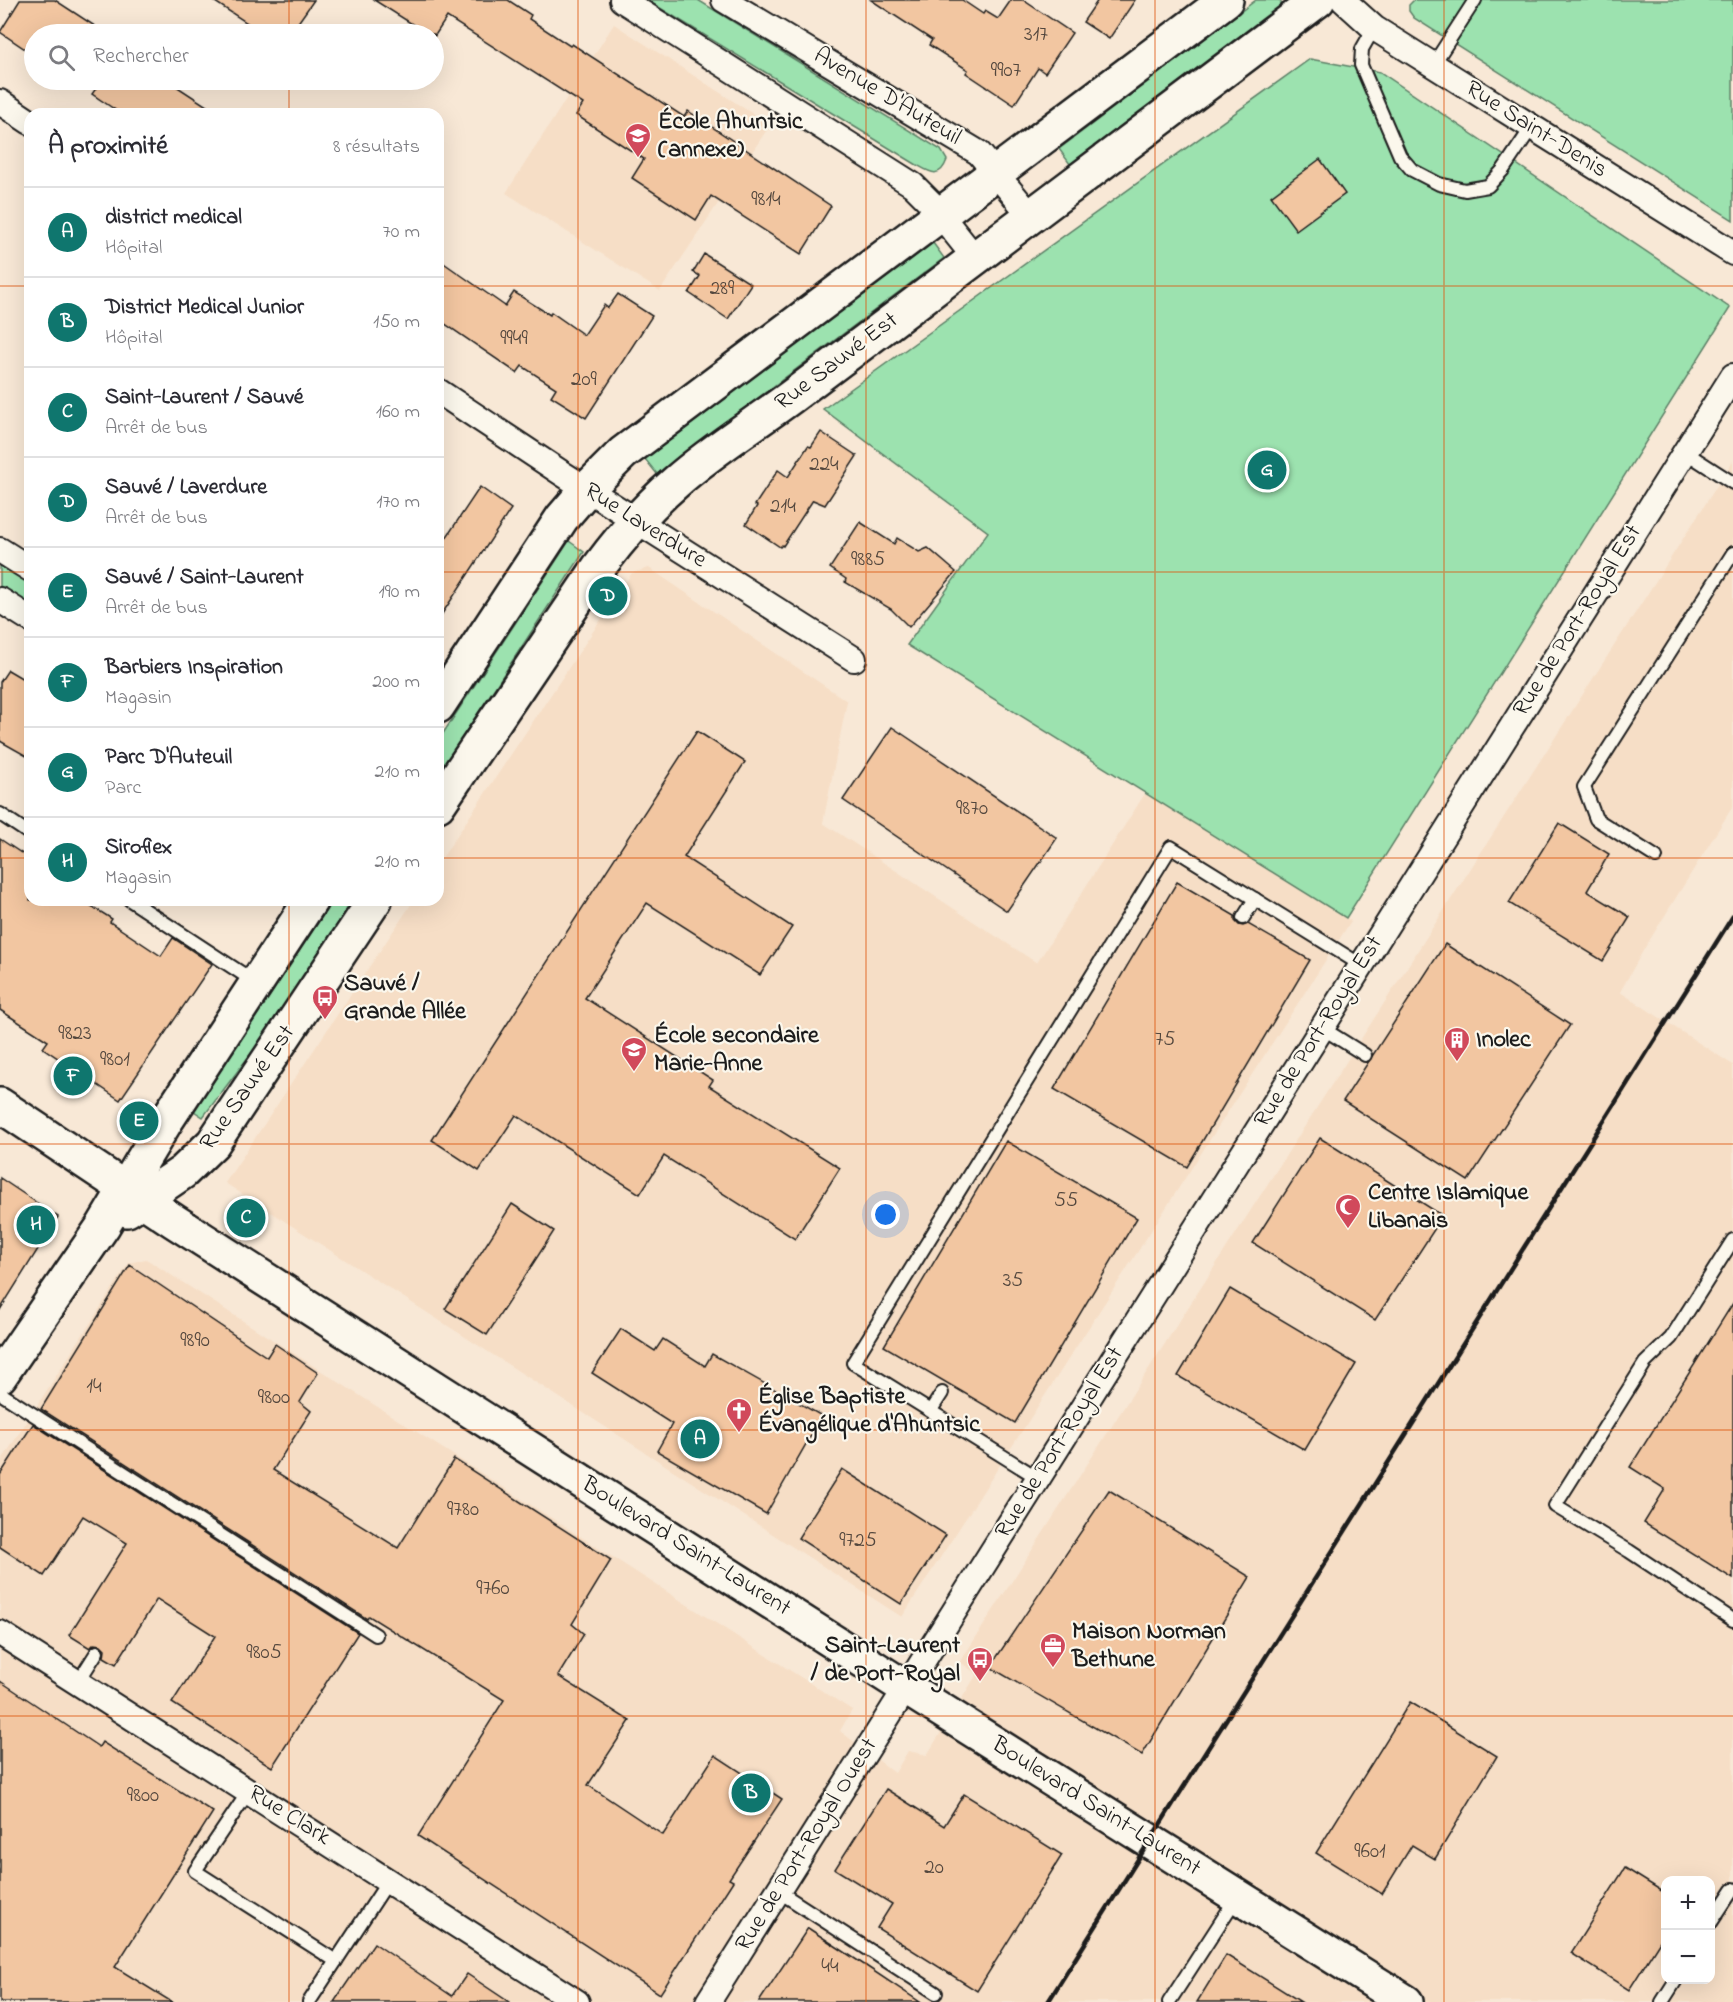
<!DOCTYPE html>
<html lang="fr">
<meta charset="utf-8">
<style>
body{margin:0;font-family:"Indie Flower",sans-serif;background:#f7f7f7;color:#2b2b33}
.controls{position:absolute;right:18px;bottom:18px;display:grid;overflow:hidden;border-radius:12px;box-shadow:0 6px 24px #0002}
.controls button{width:54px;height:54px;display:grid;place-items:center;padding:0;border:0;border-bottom:2px solid #e1e1e2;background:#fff;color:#2b2b33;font:30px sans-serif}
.you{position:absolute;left:886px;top:1215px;width:21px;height:21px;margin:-15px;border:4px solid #fff;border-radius:50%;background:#1a73e8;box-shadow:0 0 0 9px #1a73e833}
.badge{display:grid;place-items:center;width:39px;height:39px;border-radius:50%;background:#0f766e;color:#fff;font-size:20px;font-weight:700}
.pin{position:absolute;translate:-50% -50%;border:3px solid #fff;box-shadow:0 2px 6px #0006}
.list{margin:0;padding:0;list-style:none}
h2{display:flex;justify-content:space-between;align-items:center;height:78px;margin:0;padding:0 24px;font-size:26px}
h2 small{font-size:20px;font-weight:400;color:#7c7c81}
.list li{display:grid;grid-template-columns:39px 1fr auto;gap:18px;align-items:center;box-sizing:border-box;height:90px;padding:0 24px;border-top:2px solid #e1e1e2}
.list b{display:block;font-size:22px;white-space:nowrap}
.list p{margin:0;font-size:20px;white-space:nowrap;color:#7c7c81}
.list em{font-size:20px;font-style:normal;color:#7c7c81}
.icon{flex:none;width:33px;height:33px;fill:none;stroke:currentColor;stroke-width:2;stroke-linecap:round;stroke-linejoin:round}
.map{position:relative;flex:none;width:1733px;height:2002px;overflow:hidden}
.search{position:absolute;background:#fff;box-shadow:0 6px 24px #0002;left:24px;top:24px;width:420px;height:66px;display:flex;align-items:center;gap:15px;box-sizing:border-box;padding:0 21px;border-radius:33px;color:#7c7c81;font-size:22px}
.panel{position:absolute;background:#fff;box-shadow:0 6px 24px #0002;left:24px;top:108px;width:420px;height:798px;border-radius:18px}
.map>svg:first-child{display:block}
.built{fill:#f6dec6;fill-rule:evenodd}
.green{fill:#9ce2af;stroke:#5c7f66;stroke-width:1.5}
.building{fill:#f2c6a1;stroke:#1c1c1c;stroke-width:1.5}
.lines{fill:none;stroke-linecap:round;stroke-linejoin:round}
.service-casing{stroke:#1c1c1c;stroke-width:16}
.minor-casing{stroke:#1c1c1c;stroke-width:28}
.secondary-casing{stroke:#1c1c1c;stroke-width:38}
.service{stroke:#fbf7ec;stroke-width:12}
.minor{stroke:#fbf7ec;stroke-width:24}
.secondary{stroke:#fbf7ec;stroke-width:33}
.rail{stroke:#1c1c1c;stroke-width:4.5}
.grid{fill:none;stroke:#de560d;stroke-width:1.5;stroke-opacity:0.55}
.labels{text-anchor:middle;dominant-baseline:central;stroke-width:4.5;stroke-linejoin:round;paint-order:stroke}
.number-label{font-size:21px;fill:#52463d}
.street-label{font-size:24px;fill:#1c1c1c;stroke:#fbf7ec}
.poi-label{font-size:24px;font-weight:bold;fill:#1c1c1c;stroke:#fbf7ec;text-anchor:start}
</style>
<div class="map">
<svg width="1733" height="2002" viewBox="0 0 1733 2002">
<rect width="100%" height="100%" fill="#f8e8d6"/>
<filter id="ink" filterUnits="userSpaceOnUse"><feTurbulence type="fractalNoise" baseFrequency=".0167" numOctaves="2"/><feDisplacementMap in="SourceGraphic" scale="12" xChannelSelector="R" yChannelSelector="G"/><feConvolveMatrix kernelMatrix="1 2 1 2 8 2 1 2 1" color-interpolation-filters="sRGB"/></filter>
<g filter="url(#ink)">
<g class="built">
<path d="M614,24L770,125L660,291L506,193Z"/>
<path d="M1733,461V806L1644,949L1620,992L1733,1065V2002H0V1463L129,1263L146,1259L852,1710L840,1731L895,1773L908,1751L927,1755L977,1674L960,1662ZM1666,1880H1710V1980H1666Z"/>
<path d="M649,568L847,701L823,823L1037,963L1146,792L1351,921L902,1617L225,1183L414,900H438V864L632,573Z"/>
</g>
<g class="green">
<path d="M647,0H698L941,150L947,160C940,179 931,173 917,165Z"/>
<path d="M1256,0H1279L1282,4L1070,164L1059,149Z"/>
<path d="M1414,0H1733V220L1414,18L1409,11V5Z"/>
<path d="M1310,59L1380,72L1730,308L1346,918L907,645L988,532L823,409Z"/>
<path d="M933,243L944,258L657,474L645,459Z"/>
<path d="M569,541L584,552L438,774V741Z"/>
<path d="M0,563L30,583V605L0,586Z"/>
<path d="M333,900H355L280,1015L203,1117L194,1111Z"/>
</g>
<g class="building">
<path d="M20,0H55L107,34H34V55L0,32Z"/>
<path d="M212,0H314L290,34H264Z"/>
<path d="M374,0H508L531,15L529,19L570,46L572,44L684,117L688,111L831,206L801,254L711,196L696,220L632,178L644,159L576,115L583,104L447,17L434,37V34H428Z"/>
<path d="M871,0H962L983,14L985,11L998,19L1011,0H1023L1072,33L1045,73L1038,68L1014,105L966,73L968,70L929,45L932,40Z"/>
<path d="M1098,0H1135L1109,39L1083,22Z"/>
<path d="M102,80H167L219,114H125L121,111L120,113L92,94Z"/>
<path d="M1320,159L1345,194L1296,230L1271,196Z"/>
<path d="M704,254L751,284L728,319L689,293L700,276L693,272Z"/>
<path d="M438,259L505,306L514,292L550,315L551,312L584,335L604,305L608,308L618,294L652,316L586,418L551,396L556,388L522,366L517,373L438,319Z"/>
<path d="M821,432L857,456L825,505L813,500L783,546L782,545L780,547L746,524L757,506L755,505L778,470L788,477L808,446L811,447Z"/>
<path d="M480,487L511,509L438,620V550Z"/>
<path d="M860,522L894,544L897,538L919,552L928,548L956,572L909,627L891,609L845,582L846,579L830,568Z"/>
<path d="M8,670L30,683V758L0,741V682Z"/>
<path d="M892,727L1057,838L1007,911L843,800Z"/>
<path d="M697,731L745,762L684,857L792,927L760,975L647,903L585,998L713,1080L709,1086L840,1168L795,1239L664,1156L640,1194L516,1115L479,1171L432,1140Z"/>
<path d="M1559,823L1609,854L1587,891L1630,917L1603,961L1509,903Z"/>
<path d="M0,839L30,859V900H82L112,919L110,922L161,956L173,938L212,964L120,1100L43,1048L48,1041L0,1010Z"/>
<path d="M1177,882L1235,916V921L1239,925L1243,926L1248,924L1310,960L1187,1167L1054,1089Z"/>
<path d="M1445,944L1570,1025L1468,1181L1343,1101Z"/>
<path d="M1320,1138L1443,1216L1375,1320L1253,1243Z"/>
<path d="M1006,1141L1137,1218L1015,1423L884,1346Z"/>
<path d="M0,1178L58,1217L0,1310Z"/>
<path d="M512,1204L554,1231L487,1335L445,1309Z"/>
<path d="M130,1265L267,1357L275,1344L318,1373L300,1402L311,1411L273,1470L398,1548L454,1459L611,1560L572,1624L584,1634L558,1676L630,1721L588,1785L663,1835L715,1755L782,1799L729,1879L733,1881L660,1994L418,1836L504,1700L369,1616L367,1619L41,1409Z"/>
<path d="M1230,1289L1356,1364L1305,1450L1178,1376Z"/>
<path d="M1733,1303V1579L1644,1523L1665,1489L1630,1467Z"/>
<path d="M621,1329L655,1351L663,1339L705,1366L712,1354L822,1416L766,1514L657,1451L672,1424L592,1373Z"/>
<path d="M33,1424L358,1633L272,1767L172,1703L215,1636L157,1599L116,1664L104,1657L105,1649L101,1645L94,1644L90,1648L69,1635L127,1543L83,1516L44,1576L0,1547V1475Z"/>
<path d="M842,1469L946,1535L901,1604L798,1538Z"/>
<path d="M1109,1490L1250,1577L1142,1755L990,1667Z"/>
<path d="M0,1681L99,1747L102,1742L213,1812L115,1967L172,2002H0Z"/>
<path d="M1410,1702L1497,1756L1435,1859L1412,1845L1382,1894L1316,1853Z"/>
<path d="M886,1789L944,1826L964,1794L1062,1855L977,1991L877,1928L892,1904L835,1869Z"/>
<path d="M1625,1868L1665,1893V1933L1629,1990L1571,1953Z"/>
<path d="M808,1928L866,1966L920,2002H759Z"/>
<path d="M374,1943L452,1996L467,1974L509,2002H334Z"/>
<path d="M1226,1955L1301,2002H1197Z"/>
</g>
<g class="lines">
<defs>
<g id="service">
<path d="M1374,28L1362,49L1361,65L1400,156L1412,170L1439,184L1465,190L1488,186L1503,170L1532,127"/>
<path d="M1433,65L1475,0"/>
<path d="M1685,452L1733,483"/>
<path d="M0,814L30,834"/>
<path d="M1656,857L1596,819L1584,787L1733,553"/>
<path d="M130,900L255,982"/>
<path d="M1243,918L1255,899"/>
<path d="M1322,1028L1365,1055"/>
<path d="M1733,1240L1671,1338L1645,1363L1555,1506L1629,1551L1733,1620"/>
<path d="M0,1393L376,1635"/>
<path d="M931,1410L942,1393"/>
<path d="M1038,1478L853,1363L1171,847L1361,965"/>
<path d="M78,1682L97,1652"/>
<path d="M249,1791L195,1871L336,1961"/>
<path d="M778,1891L936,1993"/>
<path d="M1710,1924L1733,1889"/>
<path d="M309,2002L389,1880"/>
<path d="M1169,2002L1237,1897"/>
<path d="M1662,2002L1676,1980"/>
</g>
<g id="minor">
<path d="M622,0L913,185L931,203L975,258"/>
<path d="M724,0L979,153L1031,216"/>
<path d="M1343,0L1374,28L1733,253"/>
<path d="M0,102L30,122"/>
<path d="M438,391L563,474L854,659"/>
<path d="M0,550L30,569"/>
<path d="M0,600L30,619"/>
<path d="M0,1633L577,2002"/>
<path d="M708,2002L1733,376"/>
</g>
<g id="secondary">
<path d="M438,706L562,518L587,489L623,453L1226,0"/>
<path d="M438,805L599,567C622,536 647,507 676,482C711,451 753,425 791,397L1318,0"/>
<path d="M0,1105L174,1221L410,1372L906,1688L1406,2002"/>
<path d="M127,1210L183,1172L213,1143L375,900"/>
<path d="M0,1376L103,1226L166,1121L311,900"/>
</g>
</defs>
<use href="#service" class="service-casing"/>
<use href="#minor" class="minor-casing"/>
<use href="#secondary" class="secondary-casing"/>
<use href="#service" class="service"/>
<use href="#minor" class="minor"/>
<use href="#secondary" class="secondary"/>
<path class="rail" d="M1048,2002L1733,916"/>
</g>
</g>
<path class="grid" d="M289,0V34M578,0V2002M866,0V2002M1155,0V2002M1444,0V2002M289,80V114M0,286H30M438,286H1733M0,572H30M438,572H1733M0,858H30M438,858H1733M289,900V2002M0,1144H1733M0,1430H1733M0,1716H1733"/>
<defs>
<symbol id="school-pin" viewBox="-11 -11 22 30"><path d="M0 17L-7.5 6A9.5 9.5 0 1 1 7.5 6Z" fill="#d1495b" stroke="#fbf7ec"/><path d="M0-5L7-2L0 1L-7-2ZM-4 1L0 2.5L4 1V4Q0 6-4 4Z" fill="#fff"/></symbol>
<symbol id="bus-pin" viewBox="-11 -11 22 30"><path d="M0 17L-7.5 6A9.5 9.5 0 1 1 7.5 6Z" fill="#d1495b" stroke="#fbf7ec"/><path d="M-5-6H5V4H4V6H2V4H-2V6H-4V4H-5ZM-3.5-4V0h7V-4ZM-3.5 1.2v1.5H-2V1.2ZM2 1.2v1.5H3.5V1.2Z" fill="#fff"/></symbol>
<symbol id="building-pin" viewBox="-11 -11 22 30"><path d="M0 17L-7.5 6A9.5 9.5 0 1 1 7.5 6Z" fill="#d1495b" stroke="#fbf7ec"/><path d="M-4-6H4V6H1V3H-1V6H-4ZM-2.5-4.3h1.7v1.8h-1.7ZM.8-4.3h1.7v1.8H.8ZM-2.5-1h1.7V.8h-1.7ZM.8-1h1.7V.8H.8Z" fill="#fff"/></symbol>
<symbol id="mosque-pin" viewBox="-11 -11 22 30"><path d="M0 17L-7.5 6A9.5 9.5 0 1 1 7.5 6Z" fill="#d1495b" stroke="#fbf7ec"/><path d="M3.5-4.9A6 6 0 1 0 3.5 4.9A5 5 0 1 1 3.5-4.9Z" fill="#fff"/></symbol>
<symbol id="church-pin" viewBox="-11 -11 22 30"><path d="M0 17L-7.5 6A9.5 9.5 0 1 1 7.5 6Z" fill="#d1495b" stroke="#fbf7ec"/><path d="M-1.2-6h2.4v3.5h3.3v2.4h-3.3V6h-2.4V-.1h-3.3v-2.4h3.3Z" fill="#fff"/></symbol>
<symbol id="office-pin" viewBox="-11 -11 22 30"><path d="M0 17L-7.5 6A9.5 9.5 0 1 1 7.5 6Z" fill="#d1495b" stroke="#fbf7ec"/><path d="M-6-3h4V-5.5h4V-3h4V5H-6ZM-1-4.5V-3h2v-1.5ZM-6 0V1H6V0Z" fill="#fff"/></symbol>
</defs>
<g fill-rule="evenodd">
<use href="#school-pin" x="623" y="121" width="30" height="40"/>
<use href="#bus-pin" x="310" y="983" width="30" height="40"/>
<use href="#building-pin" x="1442" y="1025" width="30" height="40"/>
<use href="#school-pin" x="619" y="1035" width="30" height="40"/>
<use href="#mosque-pin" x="1333" y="1192" width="30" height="40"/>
<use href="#church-pin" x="724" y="1396" width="30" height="40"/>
<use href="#office-pin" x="1038" y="1631" width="30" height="40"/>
<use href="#bus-pin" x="965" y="1645" width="30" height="40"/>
</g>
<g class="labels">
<g class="number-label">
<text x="1036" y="35">317</text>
<text x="1006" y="71">9907</text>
<text x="766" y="200">9814</text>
<text x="722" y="289">289</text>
<text x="514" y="339">9949</text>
<text x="584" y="380">209</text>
<text x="824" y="465">224</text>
<text x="783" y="507">214</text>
<text x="868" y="560">9885</text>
<text x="972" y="809">9870</text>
<text x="75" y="1034">9823</text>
<text x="1165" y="1040">75</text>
<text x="115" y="1060">9801</text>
<text x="1066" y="1201">55</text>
<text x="1013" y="1281">35</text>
<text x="195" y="1341">9890</text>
<text x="94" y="1387">14</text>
<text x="274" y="1398">9800</text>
<text x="463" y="1510">9780</text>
<text x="858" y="1541">9725</text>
<text x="493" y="1589">9760</text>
<text x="264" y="1653">9805</text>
<text x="143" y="1796">9800</text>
<text x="1370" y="1852">9601</text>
<text x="934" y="1868">20</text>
<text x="830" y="1967">44</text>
</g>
<g class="street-label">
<text transform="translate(887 97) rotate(31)">Avenue D'Auteuil</text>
<text transform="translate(1536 130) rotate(32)">Rue Saint-Denis</text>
<text transform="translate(837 362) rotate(-37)">Rue Sauvé Est</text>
<text transform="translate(645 526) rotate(32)">Rue Laverdure</text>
<text transform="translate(1578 621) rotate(-58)">Rue de Port-Royal Est</text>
<text transform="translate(1319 1032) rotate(-58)">Rue de Port-Royal Est</text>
<text transform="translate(248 1088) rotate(-55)">Rue Sauvé Est</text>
<text transform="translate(1060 1443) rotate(-58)">Rue de Port-Royal Est</text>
<text transform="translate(686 1547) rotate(32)">Boulevard Saint-Laurent</text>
<text transform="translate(1096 1807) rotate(32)">Boulevard Saint-Laurent</text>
<text transform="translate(289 1816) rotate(32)">Rue Clark</text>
<text transform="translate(807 1845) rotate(-58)">Rue de Port-Royal Ouest</text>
</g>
<g class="poi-label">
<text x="658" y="122">École Ahuntsic<tspan x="658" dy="28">(annexe)</tspan></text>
<text x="344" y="984">Sauvé /<tspan x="344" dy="28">Grande Allée</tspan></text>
<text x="654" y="1036">École secondaire<tspan x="654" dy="28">Marie-Anne</tspan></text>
<text x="1476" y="1040">Inolec</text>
<text x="1368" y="1193">Centre Islamique<tspan x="1368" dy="28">Libanais</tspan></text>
<text x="758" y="1397">Église Baptiste<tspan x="758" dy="28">Évangélique d'Ahuntsic</tspan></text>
<text x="1072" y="1632">Maison Norman<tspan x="1072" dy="28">Bethune</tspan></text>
<text x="960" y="1646" text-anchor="end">Saint-Laurent<tspan x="960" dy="28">/ de Port-Royal</tspan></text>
</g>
</g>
</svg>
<div class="controls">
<button>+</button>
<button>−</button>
</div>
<div class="you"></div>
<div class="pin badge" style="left:700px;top:1439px">A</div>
<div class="pin badge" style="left:751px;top:1793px">B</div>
<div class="pin badge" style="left:246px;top:1218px">C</div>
<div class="pin badge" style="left:608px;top:596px">D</div>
<div class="pin badge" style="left:139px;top:1121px">E</div>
<div class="pin badge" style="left:73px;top:1076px">F</div>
<div class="pin badge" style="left:1267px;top:470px">G</div>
<div class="pin badge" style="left:36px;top:1225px">H</div>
<div class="search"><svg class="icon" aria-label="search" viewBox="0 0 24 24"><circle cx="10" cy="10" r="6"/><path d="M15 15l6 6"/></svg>Rechercher</div>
<section class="panel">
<h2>À proximité<small>8 résultats</small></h2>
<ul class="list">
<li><span class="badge">A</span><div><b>district medical</b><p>Hôpital</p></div><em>70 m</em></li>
<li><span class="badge">B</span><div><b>District Medical Junior</b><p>Hôpital</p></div><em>150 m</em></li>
<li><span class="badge">C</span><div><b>Saint-Laurent / Sauvé</b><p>Arrêt de bus</p></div><em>160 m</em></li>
<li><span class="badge">D</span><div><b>Sauvé / Laverdure</b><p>Arrêt de bus</p></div><em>170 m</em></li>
<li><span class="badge">E</span><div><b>Sauvé / Saint-Laurent</b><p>Arrêt de bus</p></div><em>190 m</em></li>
<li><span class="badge">F</span><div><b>Barbiers Inspiration</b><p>Magasin</p></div><em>200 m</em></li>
<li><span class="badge">G</span><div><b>Parc D'Auteuil</b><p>Parc</p></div><em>210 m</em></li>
<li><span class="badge">H</span><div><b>Siroflex</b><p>Magasin</p></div><em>210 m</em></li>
</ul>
</section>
</div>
